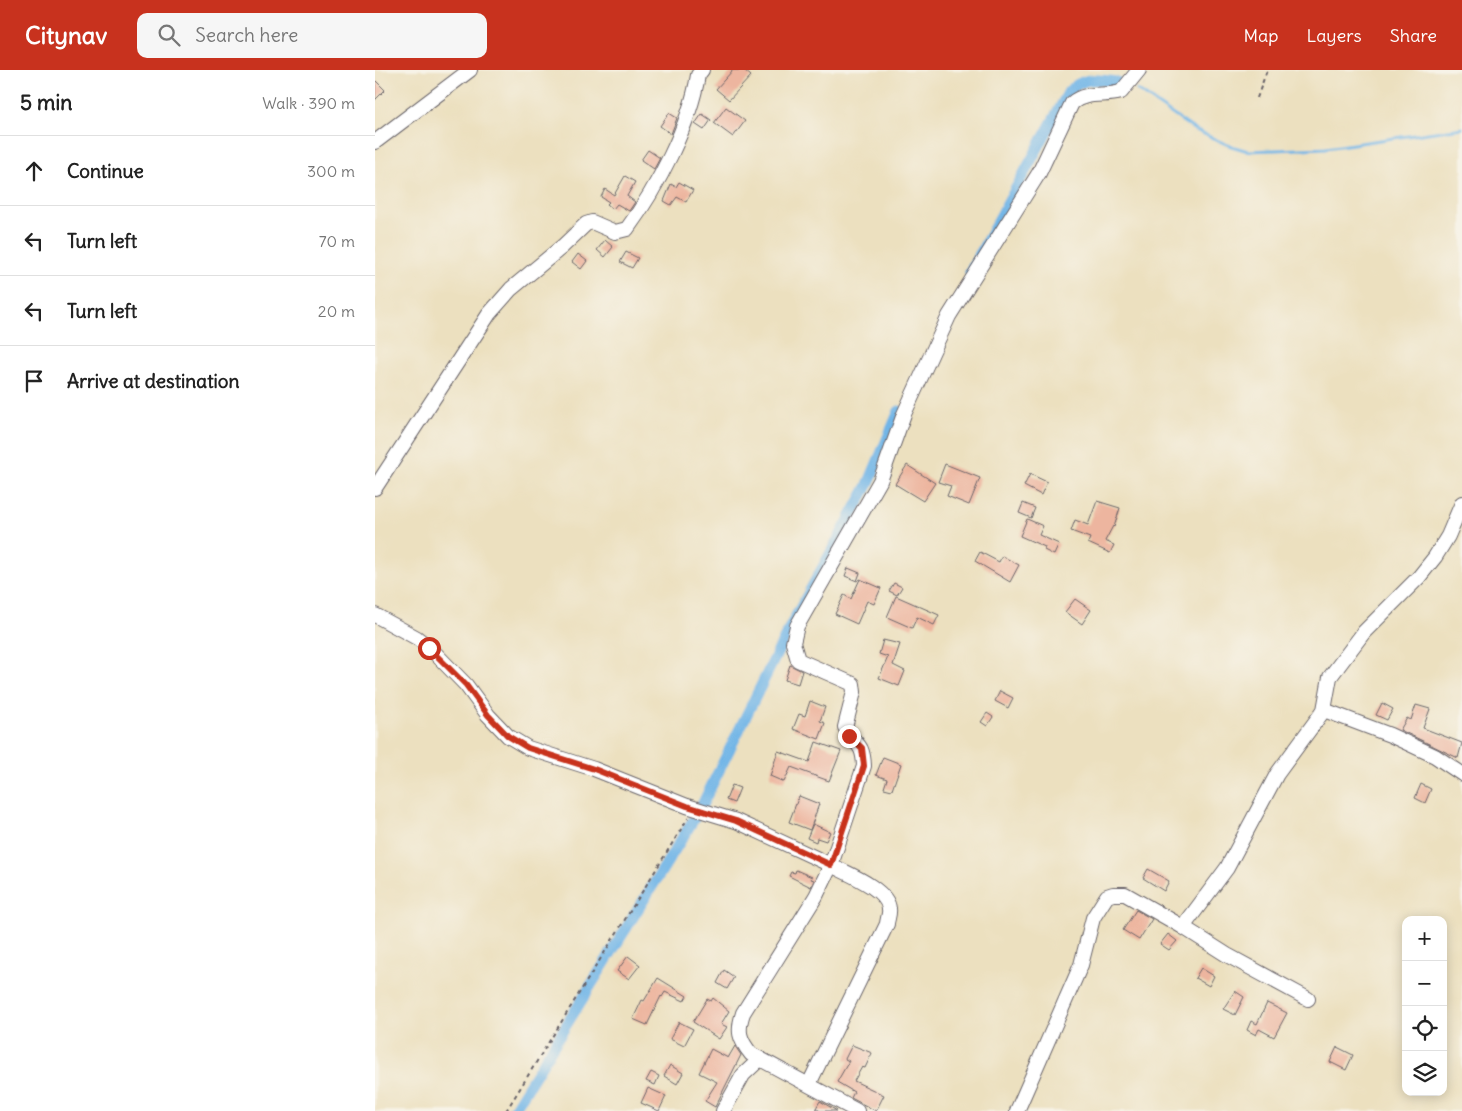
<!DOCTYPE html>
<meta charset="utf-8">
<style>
body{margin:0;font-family:Delius,sans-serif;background:#f6f6f6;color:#222}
.controls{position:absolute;right:15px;bottom:15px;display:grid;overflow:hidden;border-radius:10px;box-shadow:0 2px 12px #0003}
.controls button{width:45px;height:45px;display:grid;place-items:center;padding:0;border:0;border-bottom:1px solid #e0e0e0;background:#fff;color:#222;font:25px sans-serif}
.stop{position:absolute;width:15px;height:15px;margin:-11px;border:4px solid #c8321e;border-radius:50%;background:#fff}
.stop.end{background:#c8321e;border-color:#fff;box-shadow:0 1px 5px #0008}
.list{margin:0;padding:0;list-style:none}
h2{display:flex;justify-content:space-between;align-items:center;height:65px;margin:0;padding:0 20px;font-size:21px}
h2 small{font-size:16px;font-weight:400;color:#767676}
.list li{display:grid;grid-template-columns:32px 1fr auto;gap:15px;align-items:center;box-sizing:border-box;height:70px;padding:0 20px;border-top:1px solid #e0e0e0}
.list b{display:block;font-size:19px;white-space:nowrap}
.list em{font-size:16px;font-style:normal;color:#767676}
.icon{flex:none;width:28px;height:28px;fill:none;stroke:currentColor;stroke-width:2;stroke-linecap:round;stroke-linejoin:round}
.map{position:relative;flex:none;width:1087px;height:1041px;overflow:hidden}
header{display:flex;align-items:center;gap:30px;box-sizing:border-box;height:70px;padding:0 25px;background:#c8321e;color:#fff}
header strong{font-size:24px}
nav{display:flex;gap:28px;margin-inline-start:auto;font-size:18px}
.search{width:350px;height:45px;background:#f6f6f6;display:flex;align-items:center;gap:12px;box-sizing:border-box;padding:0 18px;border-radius:10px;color:#767676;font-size:19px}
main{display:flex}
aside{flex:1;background:#fff}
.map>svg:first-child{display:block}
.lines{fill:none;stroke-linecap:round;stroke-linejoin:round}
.stream{stroke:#71b5e7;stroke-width:3}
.canal{stroke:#71b5e7;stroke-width:11}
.building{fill:#edb59f}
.minor-casing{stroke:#696469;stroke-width:16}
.path{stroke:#696469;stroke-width:2;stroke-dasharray:4 4;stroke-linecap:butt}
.minor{stroke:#fff;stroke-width:14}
.route{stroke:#c8321e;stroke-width:6}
</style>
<header>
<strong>Citynav</strong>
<div class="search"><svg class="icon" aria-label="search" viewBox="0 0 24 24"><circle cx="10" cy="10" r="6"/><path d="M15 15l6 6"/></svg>Search here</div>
<nav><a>Map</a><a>Layers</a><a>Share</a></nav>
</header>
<main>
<aside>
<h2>5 min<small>Walk · 390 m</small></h2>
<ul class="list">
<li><svg class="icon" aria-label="ahead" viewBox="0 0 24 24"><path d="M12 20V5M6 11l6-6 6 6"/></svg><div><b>Continue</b></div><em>300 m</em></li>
<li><svg class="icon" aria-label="left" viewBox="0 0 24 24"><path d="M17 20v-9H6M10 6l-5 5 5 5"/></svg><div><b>Turn left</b></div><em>70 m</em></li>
<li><svg class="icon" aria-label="left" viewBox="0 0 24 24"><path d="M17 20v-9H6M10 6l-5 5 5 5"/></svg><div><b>Turn left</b></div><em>20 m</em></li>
<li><svg class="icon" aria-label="arrive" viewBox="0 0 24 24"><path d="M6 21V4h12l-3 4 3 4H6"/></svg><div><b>Arrive at destination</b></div></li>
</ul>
</aside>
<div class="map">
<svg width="1087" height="1041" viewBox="0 0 1087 1041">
<rect width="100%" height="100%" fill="#f7f3e8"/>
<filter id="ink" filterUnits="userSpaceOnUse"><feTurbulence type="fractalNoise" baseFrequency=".02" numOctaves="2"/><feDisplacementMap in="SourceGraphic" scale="10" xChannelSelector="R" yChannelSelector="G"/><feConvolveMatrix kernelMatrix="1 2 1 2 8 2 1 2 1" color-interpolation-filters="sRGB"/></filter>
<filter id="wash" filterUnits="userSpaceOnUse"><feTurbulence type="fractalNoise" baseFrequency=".0096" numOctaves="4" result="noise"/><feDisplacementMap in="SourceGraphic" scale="20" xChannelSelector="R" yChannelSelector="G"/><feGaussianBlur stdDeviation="1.12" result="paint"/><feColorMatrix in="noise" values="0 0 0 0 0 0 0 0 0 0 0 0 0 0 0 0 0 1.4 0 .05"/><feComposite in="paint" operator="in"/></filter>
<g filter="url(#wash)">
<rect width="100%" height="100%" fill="#ece0bf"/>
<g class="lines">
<path class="stream" d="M762,20L820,60L853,75L873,81L951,78L1087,58"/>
<g class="canal">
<path d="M595,202L694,21C710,6 721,9 742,12"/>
<path d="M327,735L416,555L492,417L524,341"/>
<path d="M138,1041L322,744"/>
</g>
</g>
<g id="blocks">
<g class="building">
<path d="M358,0H369L376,6L354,30L341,19Z"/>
<path d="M0,10L10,20L0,30Z"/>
<path d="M351,37L370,51L358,67L339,53Z"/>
<path d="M294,43L302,48L296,64L285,56Z"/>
<path d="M327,44L336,50L329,60L320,54Z"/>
<path d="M273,80L285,88L279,99L266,90Z"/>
<path d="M250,106L260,112L252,126L260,132L254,141L242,134L238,139L232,134L234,132L226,127L230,119L239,125Z"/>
<path d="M304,112L318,120L311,132L302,127L296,135L289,131L296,114L301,117Z"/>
<path d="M230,170L238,177L230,187L222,180Z"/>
<path d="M251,182L263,188L257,198L245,192Z"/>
<path d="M203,184L212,191L206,199L197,192Z"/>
<path d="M570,394L605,408L594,435L572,426L576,416L563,412Z"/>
<path d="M532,395L560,413L548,431L520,414Z"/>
<path d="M655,404L672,412L666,425L649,416Z"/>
<path d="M722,431L745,438L739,457L738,456L730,471L739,475L735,483L713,473L715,468L696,461L700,450L713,455Z"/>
<path d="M648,433L660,438L656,448L644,443Z"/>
<path d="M652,449L668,456L664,465L684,474L679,485L669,480L670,477L645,466Z"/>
<path d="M605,482L624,492L627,486L644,495L635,512L600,491Z"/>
<path d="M473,498L485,503L482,511L470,506Z"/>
<path d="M485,509L506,518L499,534L492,531L482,554L460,544L469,525L476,529Z"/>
<path d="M519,513L527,517L522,525L514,521Z"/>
<path d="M521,526L564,545L559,555L542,547L537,558L512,547Z"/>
<path d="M700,529L716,540L707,554L690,542Z"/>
<path d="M508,570L525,574L518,595L530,601L524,616L504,608L513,587L504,584Z"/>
<path d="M415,595L427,601L423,614L410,610Z"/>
<path d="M625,621L638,628L633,638L620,631Z"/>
<path d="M435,631L450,637L445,651L450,653L444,669L418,659L424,644L430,646Z"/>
<path d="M1007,633L1018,639L1012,650L1001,645Z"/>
<path d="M1041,635L1055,639L1048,658L1087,673L1083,688L1025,660L1032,648L1036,650Z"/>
<path d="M612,643L618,647L612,656L606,652Z"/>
<path d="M441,672L466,681L454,711L416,697L409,712L395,706L403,681L434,692Z"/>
<path d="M508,687L526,694L517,720L509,718L512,709L501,705Z"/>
<path d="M1046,714L1056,719L1050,733L1040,728Z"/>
<path d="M357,715L365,718L359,733L351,730Z"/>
<path d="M424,726L444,734L435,760L414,752Z"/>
<path d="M438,754L455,762L451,771L442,768L441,772L432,768Z"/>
<path d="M773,799L794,811L789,821L768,808Z"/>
<path d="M421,800L437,807L436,809L439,810L436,817L414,806L416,802L420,803Z"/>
<path d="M761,840L777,849L764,870L748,860Z"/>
<path d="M793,864L802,871L794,880L785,874Z"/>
<path d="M253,886L265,895L254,909L242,901Z"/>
<path d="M826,898L839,906L834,916L820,908Z"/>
<path d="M349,900L359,907L352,919L342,913Z"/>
<path d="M283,908L312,926L309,931L290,922L287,927L286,926L272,955L258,949L267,930L269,931Z"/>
<path d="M860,921L869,927L860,945L848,939Z"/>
<path d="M338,928L354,941L346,954L352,957L344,969L318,952L332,929L336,931Z"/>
<path d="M892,933L912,943L899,967L884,959L881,965L872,960L876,951L882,954Z"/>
<path d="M304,952L318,959L309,976L295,969Z"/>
<path d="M477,975L497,983L490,998L487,997L479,1011L509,1025L501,1041L476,1028L479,1022L462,1012L474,991L470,989Z"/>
<path d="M360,976L366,985L340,1037L330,1031L342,1012L324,1003L336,979L353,988Z"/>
<path d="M962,977L978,985L971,1000L955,992Z"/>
<path d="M295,995L308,1003L302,1014L289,1006Z"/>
<path d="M276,1002L284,1006L280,1015L271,1011Z"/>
<path d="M273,1018L291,1026L284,1041L266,1033Z"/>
<path d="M445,1031L462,1041H445L441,1038Z"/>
</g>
</g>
</g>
<g filter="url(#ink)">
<use href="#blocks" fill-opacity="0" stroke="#696469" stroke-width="1"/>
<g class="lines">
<defs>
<g id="minor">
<path d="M0,72L95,0"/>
<path d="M0,418L114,244L136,219L188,176L211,154L217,152L240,162L252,159C282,118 315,55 323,5L327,0"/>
<path d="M0,545L42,568L55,578L91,615L113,645L133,666L153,678L219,699L312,736L361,751L456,795L441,826L368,943C362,961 364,969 376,984L482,1041"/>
<path d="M949,640L1015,665L1060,686L1087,704"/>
<path d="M808,857L852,885L933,929"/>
<path d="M434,1014L512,854C512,850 515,844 514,839C513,819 471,803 456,795L489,696C488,670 479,676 470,657L479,622L478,614L423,590L418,573L422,556L505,411L529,344L574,246L664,103L697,33C711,21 729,27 746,22L764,0"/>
<path d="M348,1041L368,1005L385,989"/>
<path d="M642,1041L706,895L718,848L732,826L738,824H750L808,857L852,798L902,704L949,640L955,607L989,562L1044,507L1060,487L1073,466L1087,433"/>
</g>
</defs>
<use href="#minor" class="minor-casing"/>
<g class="path">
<path d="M882,28L892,0"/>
<path d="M131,1041L313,748"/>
</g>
<use href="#minor" class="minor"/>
</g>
</g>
<g class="lines" filter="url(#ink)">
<path class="route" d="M54,578L91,615L113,645L133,666L153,678L219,699L312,736L361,751L456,795L489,696L487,678L474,666"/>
</g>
</svg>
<div class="controls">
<button>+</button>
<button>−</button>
<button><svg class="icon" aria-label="locate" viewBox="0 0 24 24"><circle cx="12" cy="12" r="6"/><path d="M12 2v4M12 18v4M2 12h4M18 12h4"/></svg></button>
<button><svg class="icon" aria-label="layers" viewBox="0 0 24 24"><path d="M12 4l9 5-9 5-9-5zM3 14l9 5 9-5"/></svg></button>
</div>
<div class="stop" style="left:54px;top:578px"></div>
<div class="stop end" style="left:474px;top:666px"></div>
</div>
</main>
